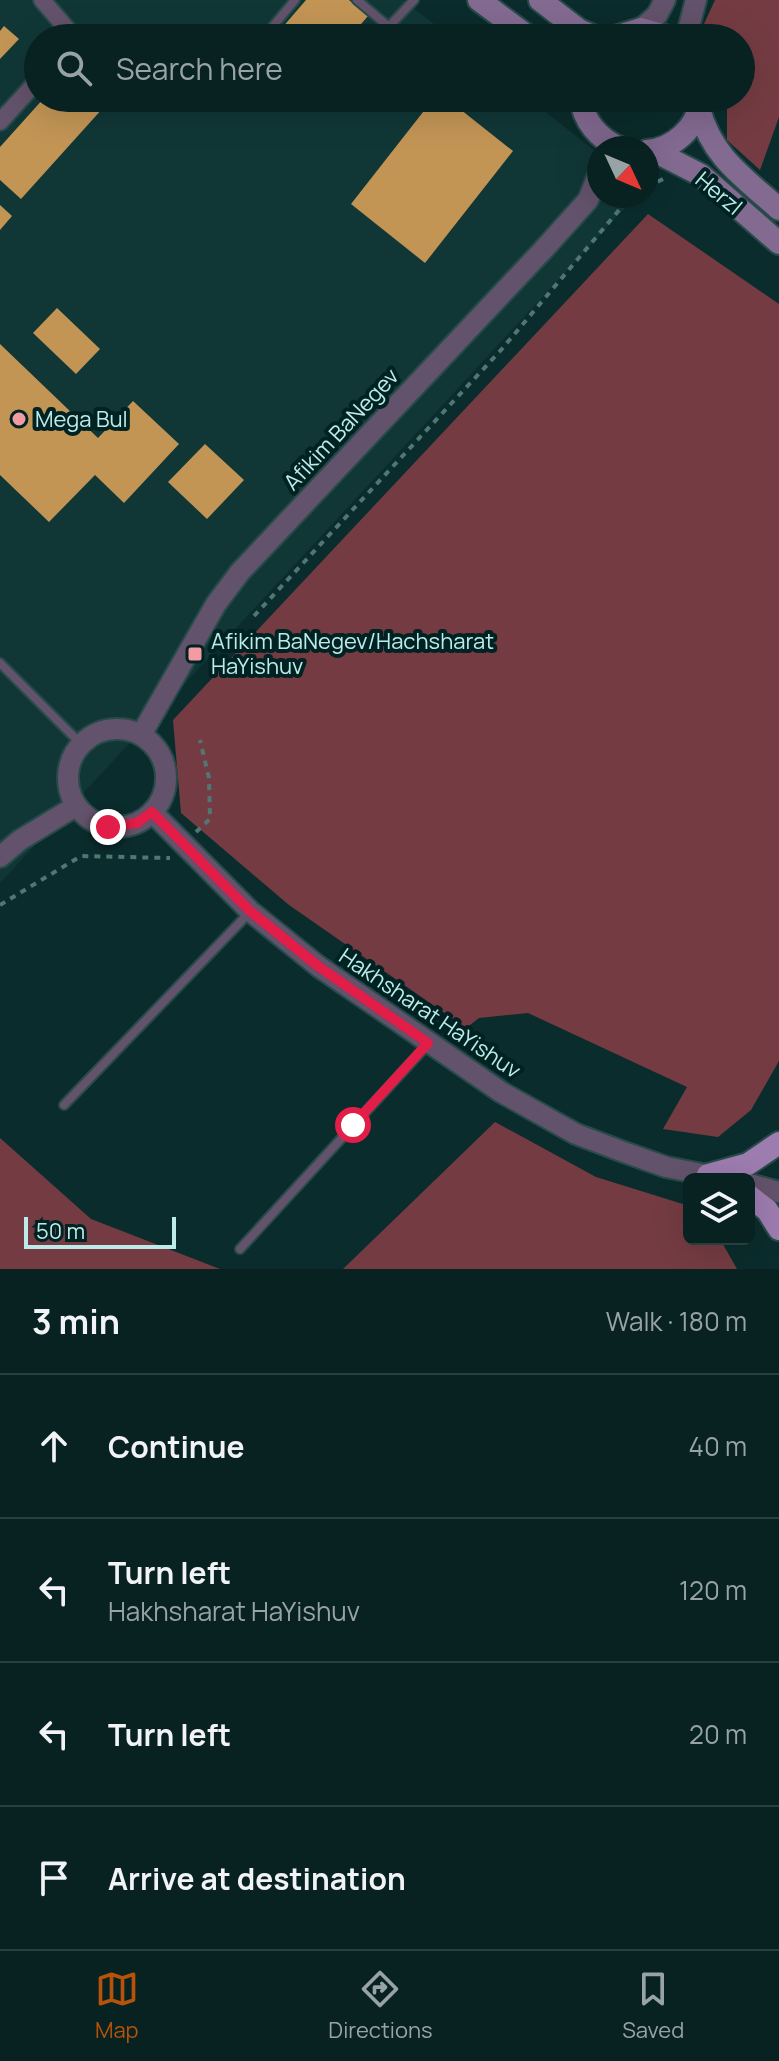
<!DOCTYPE html>
<meta charset="utf-8">
<style>
body{margin:0;font-family:Manrope,sans-serif;background:#162e2e;color:#f1f3f6}
.controls{position:absolute;right:24px;bottom:24px;display:grid;overflow:hidden;border-radius:12px;box-shadow:0 8px 32px #0002}
.controls button{width:72px;height:72px;display:grid;place-items:center;padding:0;border:0;border-bottom:2px solid #293e3f;background:#082121;color:#f1f3f6;font:40px sans-serif}
.compass{position:absolute;left:587px;top:136px;width:72px;height:72px;border-radius:50%;background:#082121;box-shadow:0 8px 32px #0002;rotate:134deg}
.scale{position:absolute;left:24px;bottom:20px;width:152px;box-sizing:border-box;padding-left:8px;border:4px solid #bdebe9;border-top:0;font-size:22px;line-height:28px;white-space:nowrap;color:#bdebe9;-webkit-text-stroke:6px #012222;paint-order:stroke}
.stop{position:absolute;width:24px;height:24px;margin:-18px;border:6px solid #e11d48;border-radius:50%;background:#fff}
.stop.end{background:#e11d48;border-color:#fff;box-shadow:0 2px 8px #0008}
.list{margin:0;padding:0;list-style:none}
h2{display:flex;justify-content:space-between;align-items:center;height:104px;margin:0;padding:0 32px;font-size:34px}
h2 small{font-size:26px;font-weight:400;color:#98a3a5}
.list li{display:grid;grid-template-columns:52px 1fr auto;gap:24px;align-items:center;box-sizing:border-box;height:144px;padding:0 32px;border-top:2px solid #293e3f}
.list b{display:block;font-size:30px;white-space:nowrap}
.list p{margin:0;font-size:26px;white-space:nowrap;color:#98a3a5}
.list em{font-size:26px;font-style:normal;color:#98a3a5}
.icon{flex:none;width:44px;height:44px;fill:none;stroke:currentColor;stroke-width:2;stroke-linecap:round;stroke-linejoin:round}
.map{position:relative;flex:none;width:779px;height:1269px;overflow:hidden}
.search{position:absolute;background:#082121;box-shadow:0 8px 32px #0002;left:24px;right:24px;top:24px;height:88px;display:flex;align-items:center;gap:20px;box-sizing:border-box;padding:0 28px;border-radius:44px;color:#98a3a5;font-size:30px}
.sheet{height:680px;background:#082121}
nav{display:flex;justify-content:space-around;align-items:center;box-sizing:border-box;height:112px;border-top:2px solid #293e3f;background:#082121;font-size:22px;color:#98a3a5}
nav a{display:grid;justify-items:center;gap:4px}
nav .on{color:#b45309}
.map>svg:first-child{display:block}
.built{fill:#103736}
.green{fill:#743c42}
.building{fill:#c39555}
.lines{fill:none;stroke-linecap:round;stroke-linejoin:round}
.service-casing{stroke:#274b4a;stroke-width:12}
.minor-casing{stroke:#274b4a;stroke-width:20}
.tertiary-casing{stroke:#274b4a;stroke-width:24}
.secondary-casing{stroke:#274b4a;stroke-width:26}
.primary-casing{stroke:#274b4a;stroke-width:26}
.path{stroke:#507675;stroke-width:4;stroke-dasharray:6 6;stroke-linecap:butt}
.service{stroke:#62526b;stroke-width:8}
.minor{stroke:#62526b;stroke-width:16}
.tertiary{stroke:#62526b;stroke-width:20}
.secondary{stroke:#836a91;stroke-width:22}
.primary{stroke:#9d7caf;stroke-width:22}
.route{stroke:#e11d48;stroke-width:10}
.poi-dot{fill:#f49aa3;stroke:#012222;stroke-width:3}
.labels{text-anchor:middle;dominant-baseline:central;stroke-width:8;stroke-linejoin:round;paint-order:stroke}
.street-label{font-size:22px;fill:#bdebe9;stroke:#012222}
.poi-label{font-size:22px;fill:#bdebe9;stroke:#012222;text-anchor:start}
</style>
<div class="map">
<svg width="779" height="1269" viewBox="0 0 779 1269">
<rect width="100%" height="100%" fill="#0b2c2c"/>
<path class="built" d="M0,0H403L452,38H38V98H528L599,154V196H636L0,883Z"/>
<g class="green">
<path d="M715,0H779V117L760,170L727,140V98H741V38H707L703,26Z"/>
<path d="M648,214L779,304V1061L751,1110L718,1137L663,1129L687,1087L528,1013L479,1018L466,1028L289,905L181,813L173,720Z"/>
<path d="M495,1122L596,1177L686,1205L689,1208V1239H720L737,1269H343Z"/>
<path d="M0,1138L91,1219L220,1269H0Z"/>
</g>
<g class="building">
<path d="M306,0H349L368,16L349,38H291L281,29Z"/>
<path d="M4,26L19,39L0,59V31Z"/>
<path d="M44,98H112L21,199L0,180V147Z"/>
<path d="M434,98H446L513,151L425,263L351,204Z"/>
<path d="M0,205L12,216L0,230Z"/>
<path d="M57,308L100,349L76,374L33,333Z"/>
<path d="M0,344L98,438L133,401L179,444L124,503L95,475L49,522L0,475Z"/>
<path d="M205,444L244,480L207,519L168,482Z"/>
</g>
<g class="lines">
<defs>
<g id="service">
<path d="M357,0L388,26"/>
<path d="M263,38L295,0"/>
<path d="M378,38L414,0"/>
<path d="M0,663L81,744"/>
<path d="M64,1105L250,912"/>
<path d="M240,1249L428,1044"/>
</g>
<g id="minor">
<path d="M42,0L75,38"/>
<path d="M0,122L38,80"/>
</g>
<g id="tertiary">
<path d="M641,29L657,15L665,0"/>
<path d="M686,38L696,0"/>
<circle cx="117" cy="778" r="49"/>
<path d="M141,735L216,604L240,572L544,249L588,200L599,173"/>
<path d="M152,812L250,911L318,966L501,1092L576,1134L621,1151L666,1167L722,1178"/>
<path d="M0,857L20,840L76,806"/>
<path d="M749,1184L779,1192"/>
</g>
<g id="secondary">
<path d="M479,0L530,38"/>
<path d="M540,0L579,30L597,38"/>
<path d="M612,38L641,29L672,38"/>
<path d="M581,98C583,121 599,139 620,148"/>
<path d="M699,109C712,157 743,177 779,209"/>
<path d="M647,151C673,149 697,128 700,102"/>
<path d="M654,151L701,175L779,243"/>
</g>
<g id="primary">
<path d="M708,1175L748,1164L779,1143"/>
<path d="M749,1196L767,1210L779,1229"/>
</g>
</defs>
<use href="#service" class="service-casing"/>
<use href="#minor" class="minor-casing"/>
<use href="#tertiary" class="tertiary-casing"/>
<use href="#secondary" class="secondary-casing"/>
<use href="#primary" class="primary-casing"/>
<g class="path">
<path d="M647,187L663,179"/>
<path d="M254,616L501,350L631,196"/>
<path d="M196,832L210,819L209,778L200,740"/>
<path d="M0,905L81,856L170,858"/>
</g>
<use href="#service" class="service"/>
<use href="#minor" class="minor"/>
<use href="#tertiary" class="tertiary"/>
<use href="#secondary" class="secondary"/>
<use href="#primary" class="primary"/>
</g>
<g class="lines">
<path class="route" d="M108,827L137,823L152,812L250,911L318,966L428,1043L353,1125"/>
</g>
<g class="poi-dot">
<circle cx="19" cy="419" r="8"/>
<rect x="187" y="646" width="16" height="16" rx="4"/>
</g>
<g class="labels">
<g class="street-label">
<text transform="translate(719 193) rotate(40)">Herzl</text>
<text transform="translate(341 429) rotate(-47)">Afikim BaNegev</text>
<text transform="translate(430 1013) rotate(34)">Hakhsharat HaYishuv</text>
</g>
<g class="poi-label">
<text x="35" y="419">Mega Bul</text>
<text x="211" y="641">Afikim BaNegev/Hachsharat<tspan x="211" dy="25">HaYishuv</tspan></text>
</g>
</g>
</svg>
<div class="controls">
<button><svg class="icon" aria-label="layers" viewBox="0 0 24 24"><path d="M12 4l9 5-9 5-9-5zM3 14l9 5 9-5"/></svg></button>
</div>
<svg class="compass" viewBox="-18 -18 36 36"><path d="M0-13l5 13h-10z" fill="#e53935"/><path d="M0 13l5-13h-10z" fill="#98a3a5"/></svg>
<div class="scale">50 m</div>
<div class="stop" style="left:353px;top:1125px"></div>
<div class="stop end" style="left:108px;top:827px"></div>
<div class="search"><svg class="icon" aria-label="search" viewBox="0 0 24 24"><circle cx="10" cy="10" r="6"/><path d="M15 15l6 6"/></svg>Search here</div>
</div>
<section class="sheet">
<h2>3 min<small>Walk · 180 m</small></h2>
<ul class="list">
<li><svg class="icon" aria-label="ahead" viewBox="0 0 24 24"><path d="M12 20V5M6 11l6-6 6 6"/></svg><div><b>Continue</b></div><em>40 m</em></li>
<li><svg class="icon" aria-label="left" viewBox="0 0 24 24"><path d="M17 20v-9H6M10 6l-5 5 5 5"/></svg><div><b>Turn left</b><p>Hakhsharat HaYishuv</p></div><em>120 m</em></li>
<li><svg class="icon" aria-label="left" viewBox="0 0 24 24"><path d="M17 20v-9H6M10 6l-5 5 5 5"/></svg><div><b>Turn left</b></div><em>20 m</em></li>
<li><svg class="icon" aria-label="arrive" viewBox="0 0 24 24"><path d="M6 21V4h12l-3 4 3 4H6"/></svg><div><b>Arrive at destination</b></div></li>
</ul>
</section>
<nav>
<a class="on"><svg class="icon" aria-label="map" viewBox="0 0 24 24"><path d="M3 6l6-2 6 2 6-2v14l-6 2-6-2-6 2zM9 4v14M15 6v14"/></svg>Map</a>
<a><svg class="icon" aria-label="directions" viewBox="0 0 24 24"><path d="M12 3l9 9-9 9-9-9zM9 14v-3h6M13 9l2 2-2 2"/></svg>Directions</a>
<a><svg class="icon" aria-label="saved" viewBox="0 0 24 24"><path d="M7 4h10v16l-5-4-5 4z"/></svg>Saved</a>
</nav>
